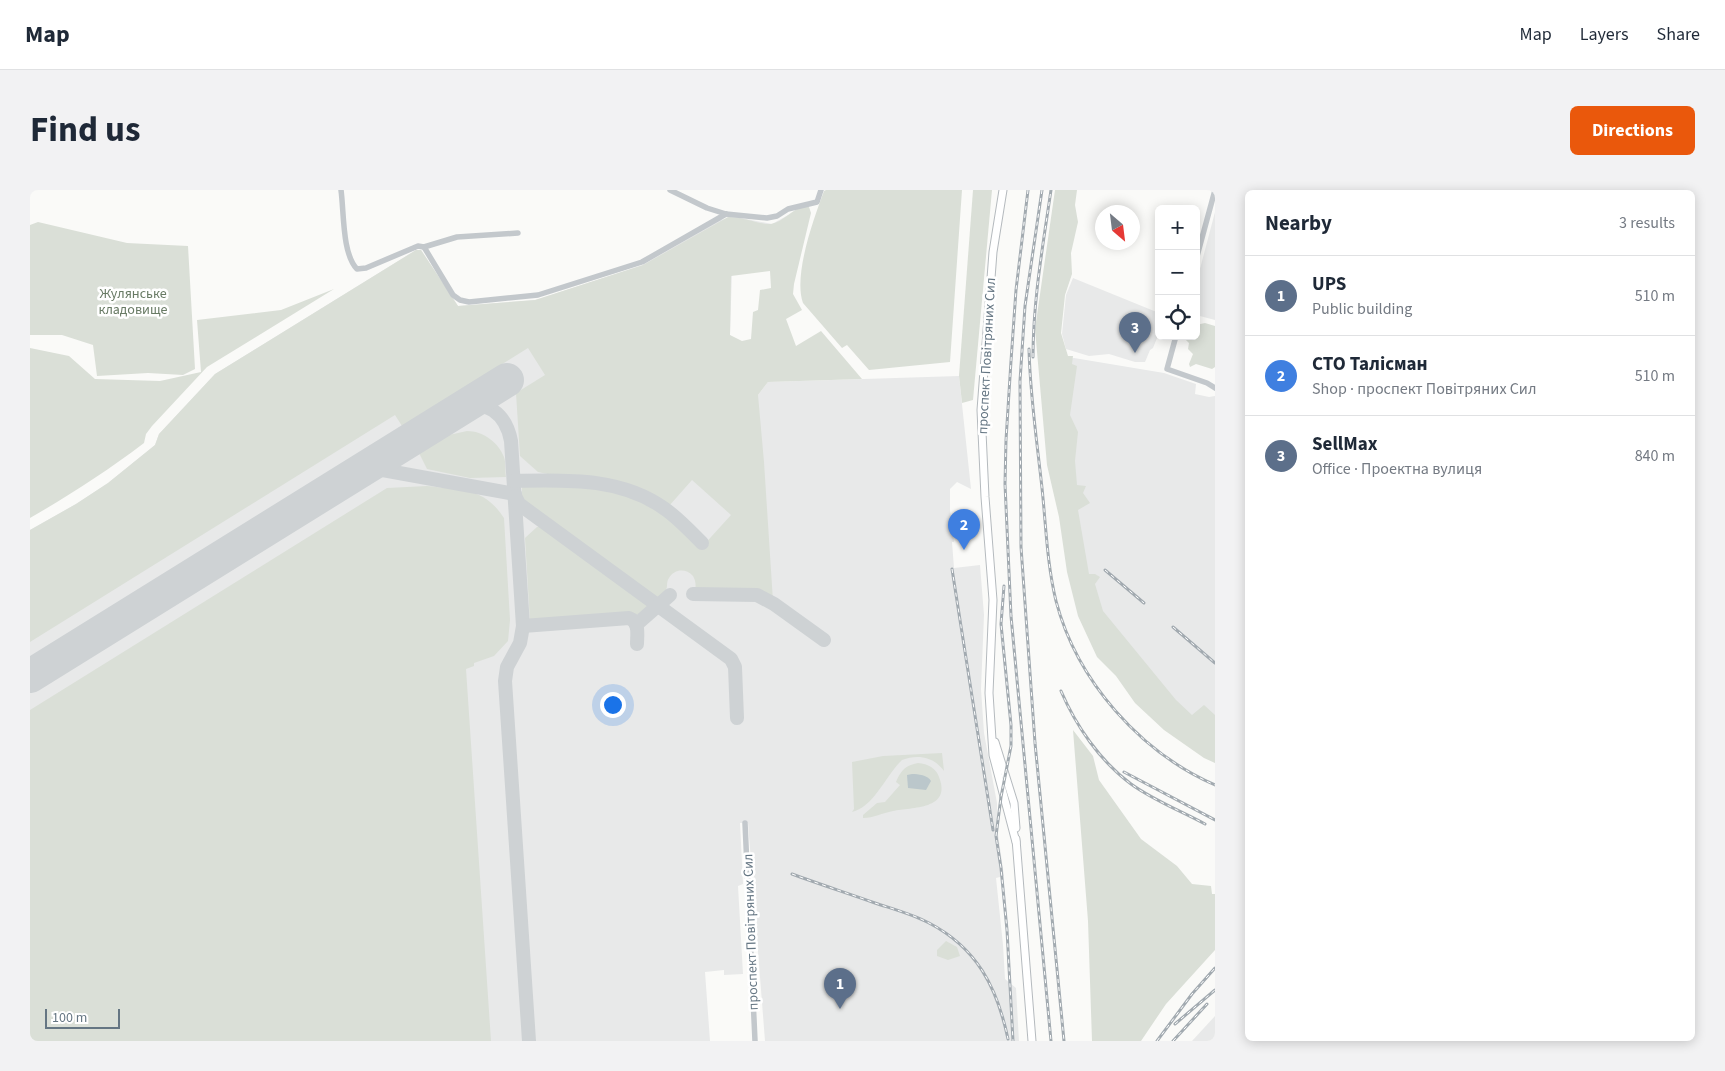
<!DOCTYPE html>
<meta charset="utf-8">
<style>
body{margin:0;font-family:"Source Sans 3",sans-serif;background:#f2f2f3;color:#1f2937}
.controls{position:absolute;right:15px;top:15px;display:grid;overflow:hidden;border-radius:8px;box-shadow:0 2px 12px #0003}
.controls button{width:45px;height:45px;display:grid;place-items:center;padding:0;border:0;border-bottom:1px solid #e0e1e3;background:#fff;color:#1f2937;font:25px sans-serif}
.compass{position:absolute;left:1065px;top:15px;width:45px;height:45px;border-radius:50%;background:#fff;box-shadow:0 2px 12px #0003;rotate:152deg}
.scale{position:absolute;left:15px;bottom:12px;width:75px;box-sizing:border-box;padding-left:5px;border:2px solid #657683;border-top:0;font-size:14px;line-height:18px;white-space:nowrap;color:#657683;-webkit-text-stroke:4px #fff;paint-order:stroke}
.you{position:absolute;left:582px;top:514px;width:18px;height:18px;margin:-12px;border:4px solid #fff;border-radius:50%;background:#1a73e8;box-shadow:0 0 0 8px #1a73e833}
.badge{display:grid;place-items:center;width:32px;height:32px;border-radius:50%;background:#ea580c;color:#fff;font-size:16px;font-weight:700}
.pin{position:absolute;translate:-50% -41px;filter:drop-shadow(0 1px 2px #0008)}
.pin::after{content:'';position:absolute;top:26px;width:18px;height:15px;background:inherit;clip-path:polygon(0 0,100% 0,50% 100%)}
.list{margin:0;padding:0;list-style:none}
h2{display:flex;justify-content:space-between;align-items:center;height:65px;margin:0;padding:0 20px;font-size:21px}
h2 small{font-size:16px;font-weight:400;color:#747a83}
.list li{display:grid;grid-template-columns:32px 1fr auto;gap:15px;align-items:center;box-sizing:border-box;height:80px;padding:0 20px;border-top:1px solid #e0e1e3}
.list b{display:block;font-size:19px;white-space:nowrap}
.list p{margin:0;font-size:16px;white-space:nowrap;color:#747a83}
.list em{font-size:16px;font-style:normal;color:#747a83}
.icon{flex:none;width:28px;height:28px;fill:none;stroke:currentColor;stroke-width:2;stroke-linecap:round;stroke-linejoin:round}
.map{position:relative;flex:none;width:1185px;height:851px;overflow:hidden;border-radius:8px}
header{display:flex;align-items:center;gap:30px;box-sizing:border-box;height:70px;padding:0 25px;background:#fff;border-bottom:1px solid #e0e1e3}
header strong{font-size:24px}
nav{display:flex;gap:28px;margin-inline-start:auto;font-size:18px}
.intro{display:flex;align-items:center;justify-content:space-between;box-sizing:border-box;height:120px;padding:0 30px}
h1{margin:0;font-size:35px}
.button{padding:12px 22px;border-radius:8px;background:#ea580c;color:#fff;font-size:18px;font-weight:700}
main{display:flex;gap:30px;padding:0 30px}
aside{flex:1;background:#fff;border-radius:8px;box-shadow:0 2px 12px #0003}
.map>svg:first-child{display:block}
.built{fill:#e8e9e9}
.green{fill:#dadfd7;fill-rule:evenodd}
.water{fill:#bbc7cb}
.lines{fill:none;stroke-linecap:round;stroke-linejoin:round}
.taxiway{stroke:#ced2d4;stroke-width:14}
.runway{stroke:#ced2d4;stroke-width:34}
.major-casing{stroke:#b5babe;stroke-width:9}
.minor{stroke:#c3c8cc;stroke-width:5.5}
.major{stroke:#fff;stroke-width:7}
.rail-casing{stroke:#a2aab0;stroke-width:3}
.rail{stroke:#fff;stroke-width:1;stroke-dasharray:4;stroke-linecap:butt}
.labels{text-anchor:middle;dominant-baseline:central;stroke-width:5;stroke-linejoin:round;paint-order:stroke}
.park-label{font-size:14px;fill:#687a64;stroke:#fff}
.street-label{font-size:14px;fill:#657683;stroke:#fff}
</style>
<header>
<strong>Map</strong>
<nav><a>Map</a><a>Layers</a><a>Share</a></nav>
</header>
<div class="intro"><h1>Find us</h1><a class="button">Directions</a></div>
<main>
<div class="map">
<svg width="1185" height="851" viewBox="0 0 1185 851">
<rect width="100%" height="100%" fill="#fafaf8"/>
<g class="built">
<path d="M1185,22V130L1166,125V94Z"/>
<path d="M760,24L702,80L700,145L728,205L738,192L929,186L941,299L927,292L920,299V320L924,352H922L924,378L950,375L954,425L951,499L954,543L967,613V637L974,686L966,688L973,755L975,789L986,798L989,851H735L718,633H710L713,694L708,696L713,784L694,785V780L675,782L680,851H0V340L46,314L78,293L125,255L129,244L185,184L386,60H391L428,116L506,110L613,75L690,30L706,27L742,34Z"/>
<path d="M1043,88L1129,123V143L1123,158L1120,160L1115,172H1105L1079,164L1059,166L1036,159L1032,144L1036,105Z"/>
<path d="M1044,168L1134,183L1166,194L1165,204L1179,207L1185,206V573L1069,445L1044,351L1038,169Z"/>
<path d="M1185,826V851H1162Z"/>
</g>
<g class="green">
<path d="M796,0H932L920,172L839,180L817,155L812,158L773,113C763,85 784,28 794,1Z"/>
<path d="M943,0H962L943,210L932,213L929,186Z"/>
<path d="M1025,0H1047L1045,15L1048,32L1041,63L1042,84L1035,105L1031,143L1038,166H1043L1042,174L1047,176L1040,225L1048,242L1045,271L1047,295L1056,296L1053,303L1060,313L1048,320L1059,384H1065L1070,387L1065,394L1073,421L1146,510L1162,525L1174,515L1185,525V573L1174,568L1134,540L1105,513L1086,486L1067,467L1048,426L1037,382L1029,327L1017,275L1005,139Z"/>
<path d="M772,17H779L781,23L764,94L763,104L772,120L756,129L766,156L791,141L832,189L738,192L728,205L734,272L743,411L727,402L665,401C666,396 666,391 663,386C656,378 644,379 639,388C636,392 638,396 636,400C635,403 631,406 628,409L492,309V296C544,294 598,293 641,329C651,338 661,349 671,358L701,325L662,290L639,316L617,303L582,290L560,287L527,286L508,282L490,266L486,203L515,185L498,158L372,236L365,225L0,452V340L46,314L78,293L125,255L129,244L185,184L386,60H391L428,116L505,110L613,75L698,27C711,26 731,35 741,34C753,32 761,20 772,17ZM740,81L741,98L730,100L728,120L723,122L721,149L712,151L700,145L701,86Z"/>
<path d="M8,32L97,53L158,56L165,179L153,185L118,183L67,186L63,155L32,145H0V35Z"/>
<path d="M304,99L177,177L122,236L116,244L114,253C77,281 40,305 0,328V158L39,166L65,189L130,191L171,182L167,130L251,120Z"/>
<path d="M1175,133L1185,136V177L1182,179L1166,174L1160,177L1159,174L1163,164L1158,159L1159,153L1153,147L1166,146V135Z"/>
<path d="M437,241C453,241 468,252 474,267C476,273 475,281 476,287L440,288L397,279L389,263L419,245Z"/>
<path d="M397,296C431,300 454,297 474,328L480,430L478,451L464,466L444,473V476L436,479L461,851H0V520L357,298Z"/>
<path d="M507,337H513L620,416L612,424L500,431L495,348Z"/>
<path d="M1043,540L1063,566L1069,590L1111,649L1147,676L1162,694L1181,696L1182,704H1185V760L1136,814L1111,851H1062L1058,731Z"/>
<path d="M912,563L914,581C904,567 888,564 872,570C856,585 844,617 822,622L824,619L822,572L853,566Z"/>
<path d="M888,573C898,574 906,578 909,587C922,620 882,617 863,621C852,623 844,628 833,628V625L847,613L855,612L870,595L866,592C871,580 876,575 888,573Z"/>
<path d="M916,751L927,757L930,766L918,770L907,766V760Z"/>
</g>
<path class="water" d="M882,584C888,584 898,585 901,591L896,600L878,598L877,585Z"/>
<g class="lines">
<g class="taxiway">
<path d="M428,220C456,207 476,224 481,251L493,436L490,453L477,477L475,491L499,851"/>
<path d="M336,277L485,304"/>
<path d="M484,291C536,290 591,287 635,319C648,328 660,341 672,353"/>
<path d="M485,306L489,314L701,469L705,477L707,528"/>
<path d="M663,404L727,405L744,414L794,450"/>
<path d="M607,434L640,405"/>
<path d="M493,436L599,428C610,432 607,445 607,454"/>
</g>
<path class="runway" d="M0,486L477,190"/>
<defs>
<g id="major">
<path d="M973,0L963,62L951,220L955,307L963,410L959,503L963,565L986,652"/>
<path d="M965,552L984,613L986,638"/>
<path d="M986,649L1002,851"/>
</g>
</defs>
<use href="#major" class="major-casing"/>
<g class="minor">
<path d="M311,0C314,21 312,64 327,79L336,78L388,56L394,57L427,47L488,43"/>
<path d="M640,0L677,18L696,24L737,28L747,26L758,19L787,12L791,0"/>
<path d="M394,57L423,105L430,110L439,112L508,105L612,72L696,24"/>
<path d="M1166,70L1185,0"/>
<path d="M1146,146L1137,179L1177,193L1185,198"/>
<path d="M715,633L725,851"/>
</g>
<use href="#major" class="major"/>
<defs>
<g id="rail">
<path d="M998,0L986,100L981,171L976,250L975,294L981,426L1021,851"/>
<path d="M1012,0L995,116L990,191L991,357L1005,553L1034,851"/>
<path d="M999,159C1000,205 1007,252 1012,298C1016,336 1017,374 1026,411C1047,491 1110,562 1185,595"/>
<path d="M1003,167C1003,110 1013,55 1021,0"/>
<path d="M922,379L963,640"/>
<path d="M1075,380L1114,413"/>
<path d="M974,396L971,434L981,535V556L971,607L966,646L971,678L977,740L983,851"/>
<path d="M1143,437L1185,473"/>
<path d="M1031,501C1046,536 1070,571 1101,594C1123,610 1151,621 1175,634"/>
<path d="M1094,582L1185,630"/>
<path d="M762,684C789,694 817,703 845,713C863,719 882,724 899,733C947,758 967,797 978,849"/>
<path d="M1145,834L1185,800"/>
<path d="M1127,851L1162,804L1185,778"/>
<path d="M1143,851L1177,814"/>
</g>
</defs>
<use href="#rail" class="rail-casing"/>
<use href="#rail" class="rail"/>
</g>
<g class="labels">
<g class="park-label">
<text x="103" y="104">Жулянське<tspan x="103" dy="16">кладовище</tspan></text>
</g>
<g class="street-label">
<text transform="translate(957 166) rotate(-87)">проспект Повітряних Сил</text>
<text transform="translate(721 742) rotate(-92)">проспект Повітряних Сил</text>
</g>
</g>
</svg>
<div class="controls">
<button>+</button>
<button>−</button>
<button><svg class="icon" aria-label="locate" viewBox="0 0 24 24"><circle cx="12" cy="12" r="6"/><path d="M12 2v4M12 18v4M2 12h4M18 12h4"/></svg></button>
</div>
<svg class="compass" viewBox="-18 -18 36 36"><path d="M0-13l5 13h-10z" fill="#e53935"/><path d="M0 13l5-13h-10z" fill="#747a83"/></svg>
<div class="scale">100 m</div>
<div class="you"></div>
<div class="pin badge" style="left:810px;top:819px;background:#5c6f8a">1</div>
<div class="pin badge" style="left:934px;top:360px;background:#3f7fe0">2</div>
<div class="pin badge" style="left:1105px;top:163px;background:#5c6f8a">3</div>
</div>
<aside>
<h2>Nearby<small>3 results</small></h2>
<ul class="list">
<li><span class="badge" style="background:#5c6f8a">1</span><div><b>UPS</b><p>Public building</p></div><em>510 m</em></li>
<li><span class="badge" style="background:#3f7fe0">2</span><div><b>СТО Талісман</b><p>Shop · проспект Повітряних Сил</p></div><em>510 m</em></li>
<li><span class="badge" style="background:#5c6f8a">3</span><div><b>SellMax</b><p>Office · Проектна вулиця</p></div><em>840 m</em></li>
</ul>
</aside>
</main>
